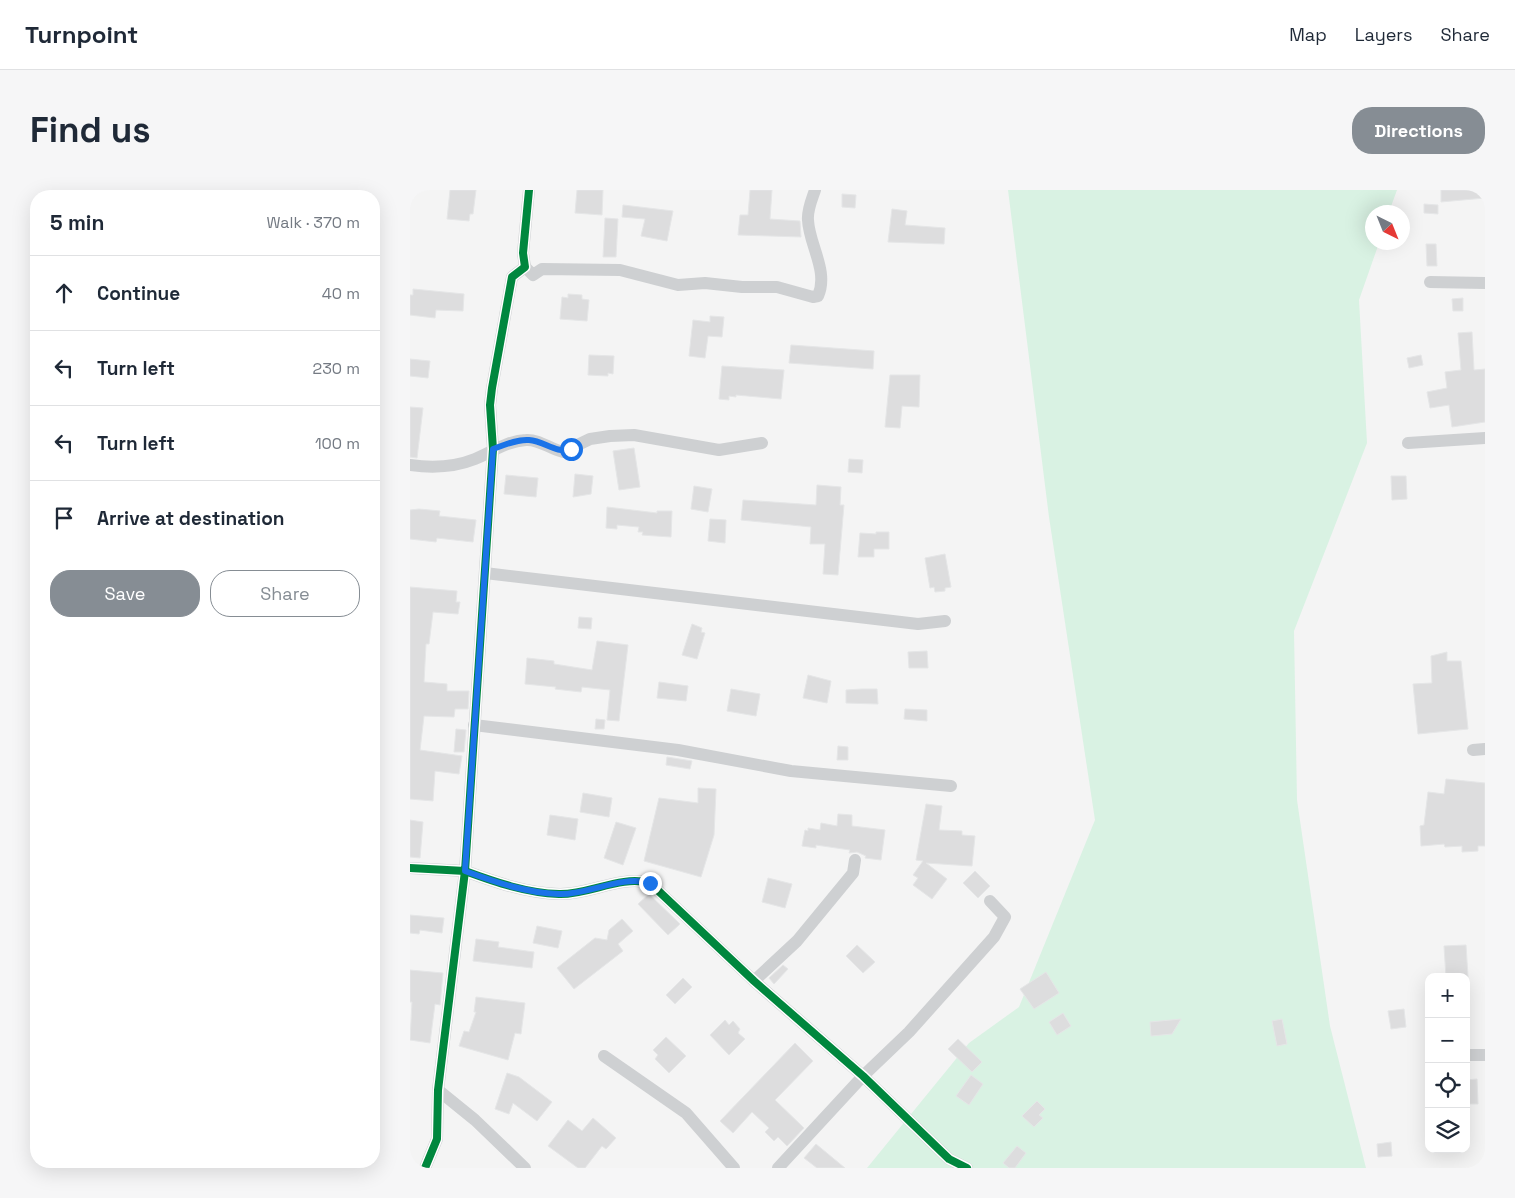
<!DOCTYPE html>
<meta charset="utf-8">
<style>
body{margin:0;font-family:"Space Grotesk",sans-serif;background:#f6f6f7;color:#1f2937}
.controls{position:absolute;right:15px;bottom:15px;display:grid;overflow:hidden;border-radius:10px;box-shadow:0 5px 20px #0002}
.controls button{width:45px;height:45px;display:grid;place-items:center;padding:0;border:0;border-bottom:1px solid #e0e1e3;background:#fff;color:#1f2937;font:25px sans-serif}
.compass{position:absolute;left:955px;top:15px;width:45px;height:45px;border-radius:50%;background:#fff;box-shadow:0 5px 20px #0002;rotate:137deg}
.stop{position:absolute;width:15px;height:15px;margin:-11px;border:4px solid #1a73e8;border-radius:50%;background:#fff}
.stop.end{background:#1a73e8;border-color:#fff;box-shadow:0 1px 5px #0008}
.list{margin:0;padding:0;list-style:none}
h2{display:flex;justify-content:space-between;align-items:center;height:65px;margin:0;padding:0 20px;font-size:21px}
h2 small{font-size:16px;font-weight:400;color:#747a83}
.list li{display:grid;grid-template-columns:32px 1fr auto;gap:15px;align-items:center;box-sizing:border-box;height:75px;padding:0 20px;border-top:1px solid #e0e1e3}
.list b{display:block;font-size:19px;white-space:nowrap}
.list em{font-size:16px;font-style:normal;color:#747a83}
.actions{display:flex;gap:10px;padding:15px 20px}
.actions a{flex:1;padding:11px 0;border:1px solid #868d94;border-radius:20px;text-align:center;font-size:18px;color:#868d94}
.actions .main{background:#868d94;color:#fff}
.icon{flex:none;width:28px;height:28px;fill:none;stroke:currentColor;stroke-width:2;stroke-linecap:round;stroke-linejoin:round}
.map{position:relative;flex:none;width:1075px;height:978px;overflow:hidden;border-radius:20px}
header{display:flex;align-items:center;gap:30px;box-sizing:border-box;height:70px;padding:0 25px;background:#fff;border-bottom:1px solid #e0e1e3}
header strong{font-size:24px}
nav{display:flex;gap:28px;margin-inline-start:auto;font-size:18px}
.intro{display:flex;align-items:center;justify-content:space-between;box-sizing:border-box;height:120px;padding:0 30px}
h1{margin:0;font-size:35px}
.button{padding:12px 22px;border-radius:20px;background:#868d94;color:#fff;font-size:18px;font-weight:700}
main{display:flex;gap:30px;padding:0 30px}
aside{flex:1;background:#fff;border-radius:20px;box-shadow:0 5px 20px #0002}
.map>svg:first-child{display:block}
.green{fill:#d9f2e3}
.building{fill:#ddddde;stroke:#e5e6e7}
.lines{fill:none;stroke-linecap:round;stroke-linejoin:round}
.minor{stroke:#ced0d2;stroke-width:12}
.cycleway-casing{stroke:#fff;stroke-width:11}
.cycleway{stroke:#00873e;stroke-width:8}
.route{stroke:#1a73e8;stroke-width:6}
</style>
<header>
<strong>Turnpoint</strong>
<nav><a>Map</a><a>Layers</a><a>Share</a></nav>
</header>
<div class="intro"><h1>Find us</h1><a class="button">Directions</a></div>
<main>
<aside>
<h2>5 min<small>Walk · 370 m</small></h2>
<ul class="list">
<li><svg class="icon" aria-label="ahead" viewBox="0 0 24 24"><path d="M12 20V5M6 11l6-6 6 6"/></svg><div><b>Continue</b></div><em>40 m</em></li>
<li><svg class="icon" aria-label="left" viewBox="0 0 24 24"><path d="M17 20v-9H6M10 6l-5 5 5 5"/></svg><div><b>Turn left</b></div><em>230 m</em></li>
<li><svg class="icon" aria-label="left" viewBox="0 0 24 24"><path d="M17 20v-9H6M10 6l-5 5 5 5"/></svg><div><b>Turn left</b></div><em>100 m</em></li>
<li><svg class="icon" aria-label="arrive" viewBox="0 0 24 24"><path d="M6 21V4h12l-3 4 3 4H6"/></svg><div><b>Arrive at destination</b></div></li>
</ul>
<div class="actions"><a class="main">Save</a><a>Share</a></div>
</aside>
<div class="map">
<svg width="1075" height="978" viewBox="0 0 1075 978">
<rect width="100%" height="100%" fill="#f4f4f4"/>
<path class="green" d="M598,0H987L979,22H962V52L969,53L949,110L957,253L884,441L887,610L920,836L956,978H457L559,853L609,817L685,630L639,327Z"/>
<g class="building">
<path d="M40,0H66L63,24H60L59,31L37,29Z"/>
<path d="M167,0H193L192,25L165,23Z"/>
<path d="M340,0H362L360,29L390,31L391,47L328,45L330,25H338Z"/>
<path d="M1031,0H1075V8L1031,12Z"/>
<path d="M432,4L446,5L445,18L432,17Z"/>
<path d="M1014,14L1028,15V24L1014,23Z"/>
<path d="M213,15L263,21L257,51L231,46L235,29L212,27Z"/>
<path d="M482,19L497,21L495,35L535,38L534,54L478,52Z"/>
<path d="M195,28L208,29L206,67H193Z"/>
<path d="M1016,54H1026L1027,76H1017Z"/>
<path d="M3,99L54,104L53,121L26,120L25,128L0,125V105H3Z"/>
<path d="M158,104L172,105V109L179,110L177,131L150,129L152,107L158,108Z"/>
<path d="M1053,108V121H1043L1042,109Z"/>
<path d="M300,126L314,127L312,147L298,146L295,168L279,166L283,130L300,132Z"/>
<path d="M1062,142L1064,180L1075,179V232L1042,237L1039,215L1020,218L1017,202L1037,198L1035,182L1051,180L1048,143Z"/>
<path d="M381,155L464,161L463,179L379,173Z"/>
<path d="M179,165L204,166L203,184L198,183V186L178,185Z"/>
<path d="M1011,165L1013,175L999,178L997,168Z"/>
<path d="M0,169L20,171L18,188L0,186Z"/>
<path d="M312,176L374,180L371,209L326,205V207L319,206V210L309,209Z"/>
<path d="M480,185H510L509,217L492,216L490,238L475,237Z"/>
<path d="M0,217L13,218L7,268L0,267Z"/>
<path d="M224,258L230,297L209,300L203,261Z"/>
<path d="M439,269L453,270L452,283L438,282Z"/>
<path d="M165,284L183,286L181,304L163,307Z"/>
<path d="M96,285L128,288L126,307L94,304Z"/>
<path d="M981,286H996L997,309L982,310Z"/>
<path d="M407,295L431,297L430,315H434L428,385L413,384L415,354H400L401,337L331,330L333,310L406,315Z"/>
<path d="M284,296L302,299L298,322L281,319Z"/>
<path d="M197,317L247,323V321H262L261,347L232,345L233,342H228L229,337L207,335V339L196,338Z"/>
<path d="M9,319L30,321L29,326L66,330L63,352L27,348L26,352L0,349V320Z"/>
<path d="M300,329L316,330L315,353L298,351Z"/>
<path d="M466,342H479V359H464V367H448L450,343L466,344Z"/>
<path d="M535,364L541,397L535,398V401L525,402L524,397L520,398L515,368Z"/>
<path d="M0,397L47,401L46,412H50L48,424L23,422L19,454H16L14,492L37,494V501H59L58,519H45L44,527L14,526L10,560L52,566L49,584L25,581L23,611L0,609Z"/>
<path d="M169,427L182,428L181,439L168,438Z"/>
<path d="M282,434L292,438L291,442L295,443L287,469L272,465Z"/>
<path d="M187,451L218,455L209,531L197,530L200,500L172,497L171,502L145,499L146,497L115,494L117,468L144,471V474L182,480Z"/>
<path d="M517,461L518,478H499L498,462Z"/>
<path d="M1037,462V471H1051L1058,539L1008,544L1003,494L1022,493L1021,466Z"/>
<path d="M398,485L421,491L417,513L393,508Z"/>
<path d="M249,492L278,496L276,511L247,508Z"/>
<path d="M321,499L350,504L346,526L317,521Z"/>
<path d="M452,499H467L468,514L436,513V500Z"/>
<path d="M495,519L517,520V531L494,529Z"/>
<path d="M186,529L195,530L194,539H185Z"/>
<path d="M46,539L56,540L54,562H44Z"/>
<path d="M428,556L438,557V570H427Z"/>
<path d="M257,567L282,571L280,579L256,575Z"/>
<path d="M1036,589L1075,593V656H1068V661L1052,662V656L1035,657L1034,654L1011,656L1010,636L1014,635L1018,602L1034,604Z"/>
<path d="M288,598L306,599L304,645L291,687L234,671L249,608L288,613Z"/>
<path d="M173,603L202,608L199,627L170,622Z"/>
<path d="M516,614L532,616L529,640L552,641V645L565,646L562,676L516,673L537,689L522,709L503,695L508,688L503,685L513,671L506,670Z"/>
<path d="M428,624L442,625V636L475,640L471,670L455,668L456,666L447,662L439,663L440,660L406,655V658L392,656L395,640L398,641V638L410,640L411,633L427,636Z"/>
<path d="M140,625L168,629L165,650L137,645Z"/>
<path d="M0,630L13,632L10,668L0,667Z"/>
<path d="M206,632L226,638L213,675L194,668Z"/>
<path d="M565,681L580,696L568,708L553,693Z"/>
<path d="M358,688L382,694L375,718L352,712Z"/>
<path d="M239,704L270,734L258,745L228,714Z"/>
<path d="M0,725L34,728L32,743L10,740L9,744L0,743Z"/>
<path d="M212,729L223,741L208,754L213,761L164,799L147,778L185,748L197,750L199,740Z"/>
<path d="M127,736L152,741L148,758L123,753Z"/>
<path d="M66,749L89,752L88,757L124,762L122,778L63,771Z"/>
<path d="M447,755L465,772L453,783L436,766Z"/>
<path d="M1056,755L1058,787H1036L1034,756Z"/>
<path d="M373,775L378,779L364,794L359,788Z"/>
<path d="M0,780L33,783L30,815L25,814L20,853L0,850L2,812H0Z"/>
<path d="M636,782L649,803L624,819L610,799Z"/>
<path d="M273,788L282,797L265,814L256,805Z"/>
<path d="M66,807L115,813L111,844L105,843L98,870L49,856L54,841L59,842L66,822H64Z"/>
<path d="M994,819L996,837L981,839L978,821Z"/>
<path d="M653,823L661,836L647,845L639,832Z"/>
<path d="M771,829L762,844L741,846L740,832Z"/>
<path d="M872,829L877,854L867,856L862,831Z"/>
<path d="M315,830L319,835L323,831L330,839L328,843L335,849L319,865L300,845Z"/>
<path d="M256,847L276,866L259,883L245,869L248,865L243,860Z"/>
<path d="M548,849L572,872L562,882L538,859Z"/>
<path d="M385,853L403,871L365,910L394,938L377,956L368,947L364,951L355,942L359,938L342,922L323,943L310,931Z"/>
<path d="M97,883L109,887L142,912L127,931L103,913L99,924L85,919Z"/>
<path d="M561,885L573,894L559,915L546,906Z"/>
<path d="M1067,889L1068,914H1056V890Z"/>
<path d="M627,911L635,919L629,925L633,928L624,937L612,926Z"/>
<path d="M183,928L206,948L196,959L192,956L175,978H168L138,956L158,930L172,941Z"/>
<path d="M981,952L982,966L968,967L967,954Z"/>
<path d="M406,954L435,978H407L394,968Z"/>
<path d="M607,956L616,963L605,978H599L593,973Z"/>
</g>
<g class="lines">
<g class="minor">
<path d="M115,77L123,85L132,79L210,80L268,95L295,93L332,97H367L403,107L408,106C419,81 399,55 398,30C397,20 402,9 405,0"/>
<path d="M1020,92L1075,93"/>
<path d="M998,253L1075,248"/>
<path d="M0,275C21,278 45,277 65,269C82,262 97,251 116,250C129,249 140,259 153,262L180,249L200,246L224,245L309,260L352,253"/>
<path d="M75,383L508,434L535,431"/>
<path d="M64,535L268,560L381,581L541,596"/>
<path d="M1063,560L1075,559"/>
<path d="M0,678L55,681L83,259L80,215L82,198L102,87L115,77L113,63L119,0"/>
<path d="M344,791L387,751L443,683L445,670"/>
<path d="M1056,865H1075"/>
<path d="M194,866L276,923L324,978"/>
<path d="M28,900L65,930L115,978"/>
<path d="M15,978L27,949L28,900L55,681C85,692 116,703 149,704C179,705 210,685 240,693L344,791L453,886L539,969L557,978"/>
<path d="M368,978L453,886L499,842L584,747L595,727L580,711"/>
</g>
<defs>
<g id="cycleway">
<path d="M0,678L55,681L83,259L80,215L82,198L102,87L115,77L113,63L119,0"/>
<path d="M15,978L27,949L28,900L55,681C85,692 116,703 149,704C179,705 210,685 240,693L344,791L453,886L539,969L557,978"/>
</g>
</defs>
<use href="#cycleway" class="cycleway-casing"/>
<use href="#cycleway" class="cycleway"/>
</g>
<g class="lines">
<path class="route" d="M161,259C145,264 135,251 119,250C107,249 94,255 83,259L55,681C85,692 116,703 149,704C179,705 210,685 240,693"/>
</g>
</svg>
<div class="controls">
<button>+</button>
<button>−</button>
<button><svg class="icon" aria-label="locate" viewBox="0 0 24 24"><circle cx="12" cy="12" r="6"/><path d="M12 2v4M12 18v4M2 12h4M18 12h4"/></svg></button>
<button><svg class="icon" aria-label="layers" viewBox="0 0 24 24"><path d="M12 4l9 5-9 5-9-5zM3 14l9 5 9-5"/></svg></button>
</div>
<svg class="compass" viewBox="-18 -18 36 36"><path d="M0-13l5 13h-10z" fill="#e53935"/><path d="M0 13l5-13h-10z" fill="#747a83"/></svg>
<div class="stop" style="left:161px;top:259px"></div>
<div class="stop end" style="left:240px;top:693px"></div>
</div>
</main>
